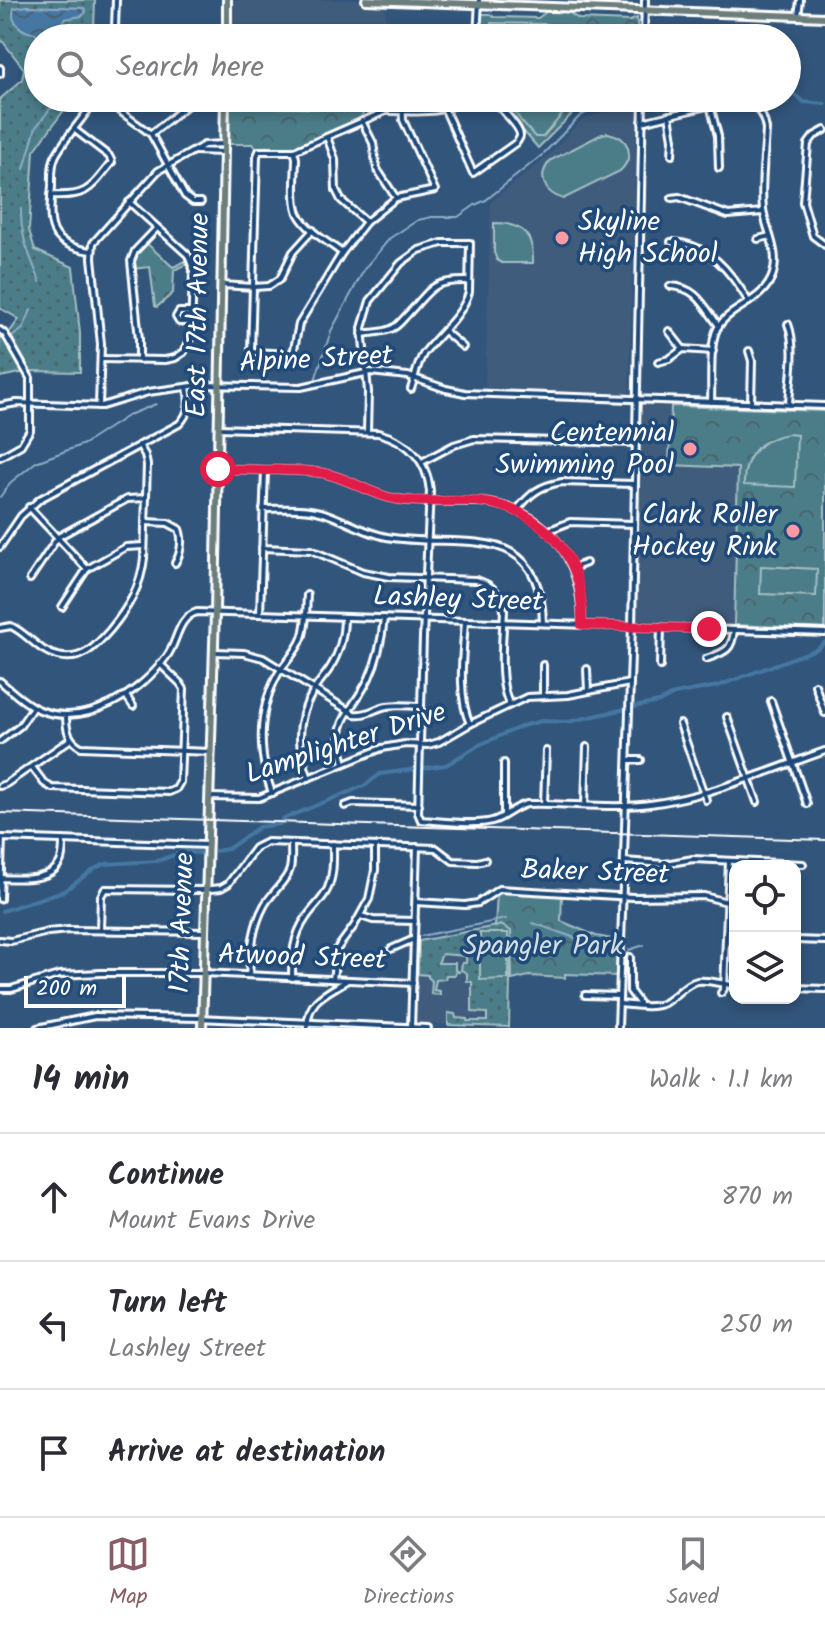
<!DOCTYPE html>
<meta charset="utf-8">
<style>
body{margin:0;font-family:Kalam,sans-serif;background:#f7f7f7;color:#2b2b33}
.controls{position:absolute;right:24px;bottom:24px;display:grid;overflow:hidden;border-radius:16px;box-shadow:0 4px 12px #0003}
.controls button{width:72px;height:72px;display:grid;place-items:center;padding:0;border:0;border-bottom:2px solid #e1e1e2;background:#fff;color:#2b2b33;font:40px sans-serif}
.scale{position:absolute;left:24px;bottom:20px;width:102px;box-sizing:border-box;padding-left:8px;border:4px solid #fff;border-top:0;font-size:22px;line-height:28px;white-space:nowrap;color:#fff;-webkit-text-stroke:6px #1f4a7a;paint-order:stroke}
.stop{position:absolute;width:24px;height:24px;margin:-18px;border:6px solid #e11d48;border-radius:50%;background:#fff}
.stop.end{background:#e11d48;border-color:#fff;box-shadow:0 2px 8px #0008}
.list{margin:0;padding:0;list-style:none}
h2{display:flex;justify-content:space-between;align-items:center;height:104px;margin:0;padding:0 32px;font-size:34px}
h2 small{font-size:26px;font-weight:400;color:#7c7c81}
.list li{display:grid;grid-template-columns:52px 1fr auto;gap:24px;align-items:center;box-sizing:border-box;height:128px;padding:0 32px;border-top:2px solid #e1e1e2}
.list b{display:block;font-size:30px;white-space:nowrap}
.list p{margin:0;font-size:26px;white-space:nowrap;color:#7c7c81}
.list em{font-size:26px;font-style:normal;color:#7c7c81}
.icon{flex:none;width:44px;height:44px;fill:none;stroke:currentColor;stroke-width:2;stroke-linecap:round;stroke-linejoin:round}
.map{position:relative;flex:none;width:825px;height:1028px;overflow:hidden}
.search{position:absolute;background:#fff;box-shadow:0 4px 12px #0003;left:24px;right:24px;top:24px;height:88px;display:flex;align-items:center;gap:20px;box-sizing:border-box;padding:0 28px;border-radius:44px;color:#7c7c81;font-size:30px}
.sheet{height:488px;background:#fff}
nav{display:flex;justify-content:space-around;align-items:center;box-sizing:border-box;height:112px;border-top:2px solid #e1e1e2;background:#fff;font-size:22px;color:#7c7c81}
nav a{display:grid;justify-items:center;gap:4px}
nav .on{color:#8a5d65}
.map>svg:first-child{display:block}
.built{fill:#3f5c7c}
.grass{fill:url(#grass-dots);stroke:#a5bec4;stroke-width:2}
.forest{fill:url(#forest-crowns);stroke:#a5bec4;stroke-width:2}
.pitch{fill:#4b7d89;stroke:#a5bec4;stroke-width:2}
.water{fill:url(#water-waves);stroke:#8fadc7;stroke-width:2}
.lines{fill:none;stroke-linecap:round;stroke-linejoin:round}
.stream{stroke:#8fadc7;stroke-width:2}
.canal{stroke:#4477a2;stroke-width:4}
.minor-casing{stroke:#fff;stroke-width:10}
.major-casing{stroke:#fff;stroke-width:12}
.minor{stroke:#1f4a7a;stroke-width:4}
.major{stroke:#6c7e7c;stroke-width:6}
.rail{stroke:#fff;stroke-width:2}
.route{stroke:#e11d48;stroke-width:10}
.poi-dot{fill:#ff9aa2;stroke:#1f4a7a;stroke-width:3}
.labels{text-anchor:middle;dominant-baseline:central;stroke-width:7;stroke-linejoin:round;paint-order:stroke}
.poi-label{font-size:28px;fill:#fff;stroke:#1f4a7a;text-anchor:end}
.street-label{font-size:28px;fill:#fff;stroke:#1f4a7a}
.park-label{font-size:28px;fill:#d2dee2;stroke:#1f4a7a}
</style>
<div class="map">
<svg width="825" height="1028" viewBox="0 0 825 1028">
<defs>
<pattern id="grass-dots" width="8" height="8" patternUnits="userSpaceOnUse" patternTransform="scale(2)"><rect width="8" height="8" fill="#4b7d89"/><path d="M2 2h.1M6 6h.1" fill="none" stroke="#4c646a" stroke-width="1.8" stroke-linecap="round"/></pattern>
<pattern id="forest-crowns" width="20" height="18" patternUnits="userSpaceOnUse" patternTransform="scale(2)"><rect width="20" height="18" fill="#4b7d89"/><path d="M2 6a3 3 0 1 1 6 0M12 15a3 3 0 1 1 6 0" fill="none" stroke="#4c646a"/></pattern>
<pattern id="water-waves" width="16" height="10" patternUnits="userSpaceOnUse" patternTransform="scale(2)"><rect width="16" height="10" fill="#4477a2"/><path d="M0 5q4-4 8 0t8 0" fill="none" stroke="#485f73"/></pattern>
</defs>
<rect width="100%" height="100%" fill="#32557b"/>
<filter id="ink" filterUnits="userSpaceOnUse"><feTurbulence type="fractalNoise" baseFrequency=".0125" numOctaves="2"/><feDisplacementMap in="SourceGraphic" scale="16" xChannelSelector="R" yChannelSelector="G"/><feConvolveMatrix kernelMatrix="1 2 1 2 8 2 1 2 1" color-interpolation-filters="sRGB"/></filter>
<g filter="url(#ink)">
<g class="built">
<path d="M227,0H386L385,38H227Z"/>
<path d="M225,98H384L383,112L362,121L363,111L225,106Z"/>
<path d="M630,104L637,108L629,395L485,389L491,202L546,158L582,120L614,108Z"/>
<path d="M637,400L671,401L669,465L738,467L734,630L632,626Z"/>
<path d="M501,925L511,930L509,1027L416,1023L419,941Z"/>
</g>
<g class="grass">
<path d="M0,0H95L94,29L97,38H38V98H73L34,151L29,230L35,250L73,267L80,333V372L30,371L0,377V335L4,340L19,319L0,308V99L22,80L24,69L0,38Z"/>
<path d="M501,925L511,930L509,1027L448,1025V1013L455,1014L456,1018L467,1019V1021H487V1013L472,1012V982L467,981V973L461,970L462,963H466V956L442,954L438,963H455V970L460,972H456L455,975H446L445,979L436,980L434,990L440,991V995L431,994L432,981L428,977V975L418,974L419,941Z"/>
</g>
<g class="forest">
<path d="M546,12H568L579,19L630,21L637,18L638,38H481V17L483,14H490L494,17L538,18Z"/>
<path d="M495,98H603L580,106L538,148Z"/>
<path d="M225,106L363,110L362,121L294,151H259L253,144H224Z"/>
<path d="M144,241L173,267L190,259L192,262L174,270L173,293L157,307L155,306L150,267L131,269L134,253Z"/>
<path d="M671,406L825,411V629L734,625L738,468L669,465Z"/>
<path d="M506,892L562,895L561,921L596,936L618,940L617,976L565,974V978L529,976L512,980L511,931L501,925L495,927L497,893Z"/>
</g>
<g class="pitch">
<path d="M491,23L547,24L546,38H491Z"/>
<path d="M506,98H576L543,137H535L521,121Z"/>
<path d="M608,133C629,137 636,155 620,171L563,199C544,193 536,176 551,160L602,134Z"/>
<path d="M494,223C523,223 534,235 533,263H502L497,260L494,252Z"/>
<path d="M788,434L797,435L795,487L744,485C743,457 760,438 788,434Z"/>
<path d="M761,566L817,569L816,596L760,594Z"/>
<path d="M480,933H508V979L480,980Z"/>
</g>
<path class="water" d="M28,6L84,8L86,12L82,16L65,19L59,29L50,38H38L35,33C23,33 9,22 14,8Z"/>
<g class="lines">
<g class="stream">
<path d="M544,153L580,116L591,110L630,98"/>
<path d="M24,169L36,127L54,104L55,98"/>
<path d="M21,209C20,238 30,255 40,282"/>
<path d="M13,336L23,329L31,310"/>
<path d="M315,380L331,331L365,268L390,238L418,220L432,217H458L475,205L486,200L542,155"/>
<path d="M0,497L11,482L36,462L84,444L129,415L156,404"/>
<path d="M533,923L609,950"/>
<path d="M421,936L506,919"/>
<path d="M629,950L644,945"/>
</g>
<g class="canal">
<path d="M787,89L804,102L825,104"/>
<path d="M634,707L659,702L674,694L718,686L817,649L825,642"/>
<path d="M216,851L228,849L259,827L280,824L283,819L366,785L380,774L446,765L479,745L525,725L542,721L568,722L625,709"/>
<path d="M2,911L64,891L96,868L105,864L157,861L183,852L203,853"/>
</g>
<defs>
<g id="minor">
<path d="M116,0L115,27L120,38"/>
<path d="M798,16L800,0"/>
<path d="M404,38L407,32L412,31L477,35"/>
<path d="M477,38L479,0"/>
<path d="M644,38L645,0"/>
<path d="M0,68V74"/>
<path d="M102,98L151,134L185,196L193,202H201"/>
<path d="M169,98L180,111"/>
<path d="M402,98L403,120L435,190L396,198L366,222L342,253L299,324L293,354L251,352L257,156L259,151H294L386,111C413,110 443,117 465,98"/>
<path d="M442,98L445,110L473,173L517,142C518,140 520,138 520,136C521,127 497,105 490,98"/>
<path d="M710,105L718,136L719,168"/>
<path d="M669,115L673,139L672,155"/>
<path d="M362,121L373,143L377,169L396,198"/>
<path d="M642,122L736,99C754,102 763,111 766,129C765,155 760,183 763,209C766,231 780,251 773,274C764,303 729,306 717,329C709,344 712,384 711,402"/>
<path d="M825,130L814,136L808,144L803,202L813,236L825,245"/>
<path d="M151,134L196,98"/>
<path d="M327,137L335,159L336,190L341,200L366,222"/>
<path d="M194,151L224,152"/>
<path d="M294,151L296,158C296,172 292,203 299,215C308,231 328,242 342,253"/>
<path d="M51,195C88,197 90,189 112,162L109,156L75,130"/>
<path d="M672,198L679,197L728,215L763,212"/>
<path d="M758,239L770,236"/>
<path d="M671,242C709,243 731,272 749,302"/>
<path d="M91,251C46,244 49,224 52,186C52,177 51,164 56,155C66,137 85,116 97,98"/>
<path d="M222,285L254,287L269,286L280,279L293,252L313,230"/>
<path d="M670,286C697,287 704,306 719,326"/>
<path d="M191,322H179L176,317L179,312H192"/>
<path d="M788,324C797,348 790,379 789,405"/>
<path d="M0,330L5,334L30,378V430L21,445L0,457"/>
<path d="M444,331L463,347"/>
<path d="M669,331L683,349"/>
<path d="M362,334C372,332 384,333 393,328C399,325 403,319 407,315C432,289 430,280 469,281"/>
<path d="M749,351L752,361L751,403"/>
<path d="M101,359L165,360L175,358L184,352L191,338L193,269L188,255L129,202"/>
<path d="M139,360V339L131,261L135,251L157,228"/>
<path d="M658,362L669,359L683,349L713,351"/>
<path d="M0,406L17,403L102,406L148,392L200,385L301,387L370,372L408,376L446,389L465,393L825,406"/>
<path d="M99,406L101,344L92,258L93,243L158,171L204,145L224,144"/>
<path d="M219,428L378,433C408,441 427,460 430,491L423,637L418,813L421,820C440,821 475,826 492,821C505,818 513,807 527,804C560,803 592,807 625,806C692,804 762,773 825,751"/>
<path d="M367,432L368,392L362,328L370,301L401,263L419,250L442,243H470L469,292C462,317 439,333 424,353C417,363 415,378 411,389"/>
<path d="M422,462L454,445L474,439L636,443"/>
<path d="M218,469C238,469 258,470 279,470C295,471 311,470 327,474C350,479 374,496 396,499C424,504 453,500 481,502C550,509 582,560 582,625"/>
<path d="M29,507L87,569"/>
<path d="M263,509C283,509 305,507 324,513C345,520 365,533 387,537C457,550 541,516 543,623"/>
<path d="M516,511C531,493 539,486 562,482L635,484"/>
<path d="M145,522L168,523L179,529C183,539 181,554 175,563"/>
<path d="M547,531L570,522L634,524"/>
<path d="M0,547L21,516L40,499L179,424C190,413 190,402 187,387"/>
<path d="M262,548L311,550L363,572L389,577L476,580C492,584 501,593 504,610C503,636 497,683 510,705"/>
<path d="M573,568L586,563"/>
<path d="M30,579L58,537L127,499L146,498"/>
<path d="M62,607L87,569L126,547L144,546"/>
<path d="M260,614L265,470"/>
<path d="M465,621C463,652 457,696 470,724"/>
<path d="M0,628L11,626C28,634 39,652 58,656C82,662 96,646 110,630C128,608 141,587 144,558L147,465L145,455L139,445"/>
<path d="M215,652L244,653L263,658L354,714C367,716 375,708 387,706C398,704 410,706 421,706"/>
<path d="M706,659C725,652 732,651 734,630"/>
<path d="M660,666L661,627"/>
<path d="M587,669L588,691"/>
<path d="M0,681C12,691 25,704 40,710C86,728 141,693 167,656C178,641 177,618 197,612L825,633"/>
<path d="M815,685L825,713"/>
<path d="M126,696L133,706"/>
<path d="M543,696V665"/>
<path d="M771,701L807,804"/>
<path d="M66,715C66,729 68,740 81,747L211,752"/>
<path d="M727,717L757,802"/>
<path d="M680,724L706,800"/>
<path d="M0,741L20,726L33,707"/>
<path d="M628,760H641"/>
<path d="M344,763C330,720 352,713 369,678C378,659 382,639 384,618"/>
<path d="M504,763V815"/>
<path d="M32,767L44,783L52,788L169,792L176,789L180,782L184,689L180,683L160,664"/>
<path d="M309,778C297,749 296,719 313,692C317,684 323,678 328,671C339,655 344,636 344,617"/>
<path d="M0,786L6,784L71,739"/>
<path d="M272,793C258,753 257,712 278,674C285,662 297,652 302,638C307,625 306,609 307,595"/>
<path d="M209,797L259,798L382,748L405,744L428,745L439,742L470,724L527,697L568,695L630,683"/>
<path d="M544,803L546,751"/>
<path d="M585,805L587,747"/>
<path d="M345,806L353,803L419,805"/>
<path d="M624,861L665,864L693,859L803,864"/>
<path d="M1,878C19,879 53,882 61,860C63,854 63,846 63,840"/>
<path d="M0,899L2,838L208,845"/>
<path d="M416,902L465,905L478,903L499,889L633,897L704,896L727,902"/>
<path d="M361,916L373,920L415,921"/>
<path d="M100,930L101,896L105,889L202,890L221,888L228,884L255,848L267,842L436,848L453,861L477,862L485,860"/>
<path d="M0,940L11,941L48,932L69,930L205,932"/>
<path d="M795,940L825,941"/>
<path d="M391,949L414,939"/>
<path d="M630,957V991L639,1003"/>
<path d="M249,975C251,951 252,928 264,906C270,894 287,881 290,869C292,861 291,851 291,843"/>
<path d="M292,978C292,956 293,936 306,918C313,907 323,900 328,888C334,874 333,859 333,844"/>
<path d="M333,979L337,949L354,926L369,899L375,870V846"/>
<path d="M795,988L825,989"/>
<path d="M0,989H11L59,975L101,973H204L413,983"/>
<path d="M721,993L724,989L729,861"/>
<path d="M585,995L619,996"/>
<path d="M619,1004C632,1005 652,1009 664,1003C675,997 684,984 697,981C710,979 722,985 735,985"/>
<path d="M37,1028L95,1016L198,1018L428,1028"/>
<path d="M307,1028C308,999 324,995 346,981"/>
<path d="M411,1028L417,847"/>
<path d="M618,1028L632,626L643,98"/>
</g>
<g id="major">
<path d="M366,0L825,17"/>
<path d="M227,38V0"/>
<path d="M202,1028L215,612L225,98"/>
</g>
</defs>
<use href="#minor" class="minor-casing"/>
<use href="#major" class="major-casing"/>
<use href="#minor" class="minor"/>
<use href="#major" class="major"/>
<path class="rail" d="M0,813L825,840"/>
</g>
</g>
<g class="lines" filter="url(#ink)">
<path class="route" d="M218,469C238,469 258,470 279,470C295,471 311,470 327,474C350,479 374,496 396,499C424,504 453,499 481,502C527,507 566,537 578,582C582,596 582,610 582,625L709,629"/>
</g>
<g class="poi-dot">
<circle cx="562" cy="238" r="8"/>
<circle cx="690" cy="449" r="8"/>
<circle cx="793" cy="531" r="8"/>
</g>
<g class="labels">
<g class="poi-label">
<text x="578" y="222" text-anchor="start">Skyline<tspan x="578" dy="32">High School</tspan></text>
<text x="674" y="433">Centennial<tspan x="674" dy="32">Swimming Pool</tspan></text>
<text x="777" y="515">Clark Roller<tspan x="777" dy="32">Hockey Rink</tspan></text>
</g>
<g class="street-label">
<text transform="translate(199 315) rotate(-89)">East 17th Avenue</text>
<text transform="translate(316 360) rotate(-3)">Alpine Street</text>
<text transform="translate(458 600) rotate(2)">Lashley Street</text>
<text transform="translate(346 744) rotate(-18)">Lamplighter Drive</text>
<text transform="translate(595 873) rotate(2)">Baker Street</text>
<text transform="translate(183 923) rotate(-88)">17th Avenue</text>
<text transform="translate(302 958) rotate(2)">Atwood Street</text>
</g>
<g class="park-label">
<text x="543" y="946">Spangler Park</text>
</g>
</g>
</svg>
<div class="controls">
<button><svg class="icon" aria-label="locate" viewBox="0 0 24 24"><circle cx="12" cy="12" r="6"/><path d="M12 2v4M12 18v4M2 12h4M18 12h4"/></svg></button>
<button><svg class="icon" aria-label="layers" viewBox="0 0 24 24"><path d="M12 4l9 5-9 5-9-5zM3 14l9 5 9-5"/></svg></button>
</div>
<div class="scale">200 m</div>
<div class="stop" style="left:218px;top:469px"></div>
<div class="stop end" style="left:709px;top:629px"></div>
<div class="search"><svg class="icon" aria-label="search" viewBox="0 0 24 24"><circle cx="10" cy="10" r="6"/><path d="M15 15l6 6"/></svg>Search here</div>
</div>
<section class="sheet">
<h2>14 min<small>Walk · 1.1 km</small></h2>
<ul class="list">
<li><svg class="icon" aria-label="ahead" viewBox="0 0 24 24"><path d="M12 20V5M6 11l6-6 6 6"/></svg><div><b>Continue</b><p>Mount Evans Drive</p></div><em>870 m</em></li>
<li><svg class="icon" aria-label="left" viewBox="0 0 24 24"><path d="M17 20v-9H6M10 6l-5 5 5 5"/></svg><div><b>Turn left</b><p>Lashley Street</p></div><em>250 m</em></li>
<li><svg class="icon" aria-label="arrive" viewBox="0 0 24 24"><path d="M6 21V4h12l-3 4 3 4H6"/></svg><div><b>Arrive at destination</b></div></li>
</ul>
</section>
<nav>
<a class="on"><svg class="icon" aria-label="map" viewBox="0 0 24 24"><path d="M3 6l6-2 6 2 6-2v14l-6 2-6-2-6 2zM9 4v14M15 6v14"/></svg>Map</a>
<a><svg class="icon" aria-label="directions" viewBox="0 0 24 24"><path d="M12 3l9 9-9 9-9-9zM9 14v-3h6M13 9l2 2-2 2"/></svg>Directions</a>
<a><svg class="icon" aria-label="saved" viewBox="0 0 24 24"><path d="M7 4h10v16l-5-4-5 4z"/></svg>Saved</a>
</nav>
